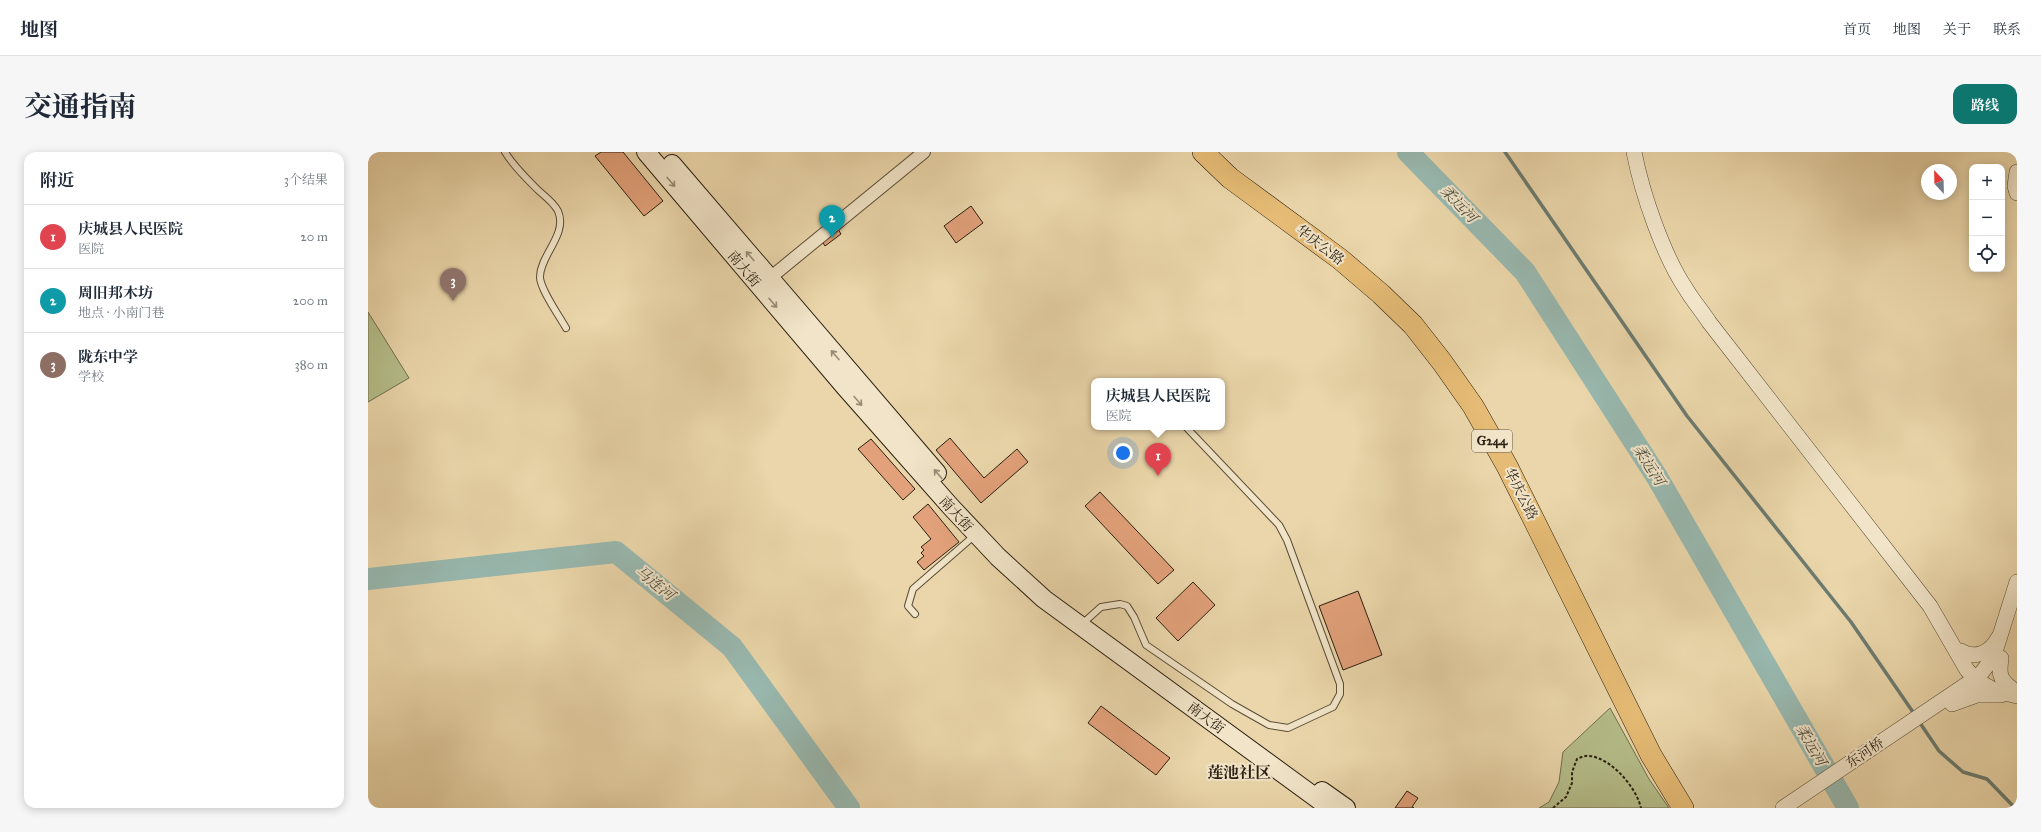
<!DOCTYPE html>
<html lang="zh">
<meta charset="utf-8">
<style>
body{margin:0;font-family:"IM FELL Great Primer","Noto Serif SC",serif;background:#f6f6f7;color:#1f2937}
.controls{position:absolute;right:12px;top:12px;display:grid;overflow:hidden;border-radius:8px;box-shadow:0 2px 10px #0003}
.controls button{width:36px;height:36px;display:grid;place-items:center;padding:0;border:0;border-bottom:1px solid #e0e1e3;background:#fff;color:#1f2937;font:20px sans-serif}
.compass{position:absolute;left:1553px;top:12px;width:36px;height:36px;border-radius:50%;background:#fff;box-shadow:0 2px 10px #0003;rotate:338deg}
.you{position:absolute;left:755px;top:301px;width:14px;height:14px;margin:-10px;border:3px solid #fff;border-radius:50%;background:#1a73e8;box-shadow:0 0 0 6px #1a73e833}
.badge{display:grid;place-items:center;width:26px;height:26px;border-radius:50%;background:#0f766e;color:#fff;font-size:13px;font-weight:700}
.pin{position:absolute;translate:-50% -33px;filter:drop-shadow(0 1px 2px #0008)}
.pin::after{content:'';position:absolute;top:21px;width:14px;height:12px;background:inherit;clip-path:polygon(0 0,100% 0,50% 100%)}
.popup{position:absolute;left:723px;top:226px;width:134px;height:52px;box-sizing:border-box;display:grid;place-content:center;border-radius:8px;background:#fff;filter:drop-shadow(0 1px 3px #0005);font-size:13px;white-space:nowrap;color:#747a83}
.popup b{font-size:15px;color:#1f2937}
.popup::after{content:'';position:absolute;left:50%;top:100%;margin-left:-8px;border:8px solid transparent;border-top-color:#fff}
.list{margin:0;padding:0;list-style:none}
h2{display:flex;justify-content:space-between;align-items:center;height:52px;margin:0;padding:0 16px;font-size:17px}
h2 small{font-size:13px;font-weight:400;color:#747a83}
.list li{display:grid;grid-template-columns:26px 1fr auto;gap:12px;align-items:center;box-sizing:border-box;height:64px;padding:0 16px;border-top:1px solid #e0e1e3}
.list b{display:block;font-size:15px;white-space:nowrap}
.list p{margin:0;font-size:13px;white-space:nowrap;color:#747a83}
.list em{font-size:13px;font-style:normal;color:#747a83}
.icon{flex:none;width:22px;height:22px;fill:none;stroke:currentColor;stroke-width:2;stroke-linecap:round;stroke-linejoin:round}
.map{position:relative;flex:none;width:1649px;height:656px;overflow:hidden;border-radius:12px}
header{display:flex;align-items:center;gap:24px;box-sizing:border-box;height:56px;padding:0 20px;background:#fff;border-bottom:1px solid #e0e1e3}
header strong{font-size:19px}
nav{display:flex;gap:22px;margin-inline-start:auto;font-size:14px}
.intro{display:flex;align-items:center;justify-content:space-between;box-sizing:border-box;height:96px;padding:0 24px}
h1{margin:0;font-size:28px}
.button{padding:10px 18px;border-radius:12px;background:#0f766e;color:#fff;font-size:14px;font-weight:700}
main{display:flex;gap:24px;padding:0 24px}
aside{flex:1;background:#fff;border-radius:12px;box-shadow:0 2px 10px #0003}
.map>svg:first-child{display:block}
.green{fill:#b5be8a;stroke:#706e4e}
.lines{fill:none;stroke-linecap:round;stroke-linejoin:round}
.stream{stroke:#6c7b70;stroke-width:3.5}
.river{stroke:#98b8af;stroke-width:22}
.building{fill:#e2a17a;stroke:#2a1f11}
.service-casing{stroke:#5a4d37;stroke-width:8}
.minor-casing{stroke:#5a4d37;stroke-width:14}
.tertiary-casing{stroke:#5a4d37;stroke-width:16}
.secondary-casing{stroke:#2a1f11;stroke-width:20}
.trunk-casing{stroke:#2a1f11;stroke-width:22}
.path{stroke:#2a1f11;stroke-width:2;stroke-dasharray:3 2;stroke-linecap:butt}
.service{stroke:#f1e4c8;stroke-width:6}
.minor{stroke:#f1e4c8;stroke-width:12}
.tertiary{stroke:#f1e4c8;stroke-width:15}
.secondary{stroke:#f1e4c8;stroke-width:18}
.trunk{stroke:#e5bb75;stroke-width:21}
.oneway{stroke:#978b76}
.labels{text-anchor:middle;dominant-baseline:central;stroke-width:4;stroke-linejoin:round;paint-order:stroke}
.shield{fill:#f1e4c8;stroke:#665a48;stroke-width:1}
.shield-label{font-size:13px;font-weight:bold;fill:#2a1f11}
.street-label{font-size:14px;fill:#2a1f11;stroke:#f1e4c8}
.water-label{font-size:15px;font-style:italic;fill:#4b4d40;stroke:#f1e4c8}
.quarter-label{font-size:16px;font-weight:bold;fill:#2a1f11;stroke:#f1e4c8}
</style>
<header>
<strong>地图</strong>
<nav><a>首页</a><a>地图</a><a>关于</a><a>联系</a></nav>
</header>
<div class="intro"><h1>交通指南</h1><a class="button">路线</a></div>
<main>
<aside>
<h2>附近<small>3个结果</small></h2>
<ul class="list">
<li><span class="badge" style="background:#e0444e">1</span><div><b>庆城县人民医院</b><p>医院</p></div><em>20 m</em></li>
<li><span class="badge" style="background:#0f9aa8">2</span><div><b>周旧邦木坊</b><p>地点 · 小南门巷</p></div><em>200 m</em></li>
<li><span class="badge" style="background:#8d6e63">3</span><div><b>陇东中学</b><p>学校</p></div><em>380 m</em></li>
</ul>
</aside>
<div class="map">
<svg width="1649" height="656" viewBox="0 0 1649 656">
<rect width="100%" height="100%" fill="#ead6aa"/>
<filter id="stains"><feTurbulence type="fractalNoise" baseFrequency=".005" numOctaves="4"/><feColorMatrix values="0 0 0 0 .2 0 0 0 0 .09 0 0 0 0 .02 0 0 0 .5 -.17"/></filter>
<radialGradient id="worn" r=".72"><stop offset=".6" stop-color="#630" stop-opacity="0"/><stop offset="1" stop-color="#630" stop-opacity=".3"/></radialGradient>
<g class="green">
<path d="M0,160L41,226L0,250Z"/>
<path d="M1242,556L1281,627L1301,656H1171L1181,650L1191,630L1195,600Z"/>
</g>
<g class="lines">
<g class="stream">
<path d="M1137,0L1319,264L1483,470L1547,563"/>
<path d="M1550,568L1571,599L1595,620L1619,627L1647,656"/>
</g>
<g class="river">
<path d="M1040,0L1157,120L1289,325L1480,656"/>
<path d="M0,427L248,400L364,495L481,656"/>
</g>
</g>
<g class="building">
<path d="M233,0H255L295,49L276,64L227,4Z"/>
<path d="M603,54L615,71L588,91L576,74Z"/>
<path d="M470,77L473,82L457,94L454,89Z"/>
<path d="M582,286L616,326L649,297L660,310L613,351L568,298Z"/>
<path d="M503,287L547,337L535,348L490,297Z"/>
<path d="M732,340L806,418L790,432L717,354Z"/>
<path d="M560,352L591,390L556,418L549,410L556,404L553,401L556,398L553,395L563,387L545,365Z"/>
<path d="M825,430L847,453L810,489L788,466Z"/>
<path d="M990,439L1014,503L975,518L951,454Z"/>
<path d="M733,554L802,606L788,623L720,571Z"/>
<path d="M1039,639L1050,646L1044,655L1046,656H1027Z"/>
</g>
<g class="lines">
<defs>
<g id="service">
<path d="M137,0C146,15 159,27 171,39C178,45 186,51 190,59C200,82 173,102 172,124C171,136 192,165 198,176"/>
<path d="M547,462L540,454L545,437L607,383"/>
<path d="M714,472L733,455L752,452L759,454L766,465L778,493L864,552L901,573L920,576L965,555L972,542V532L919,388L911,373L818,275"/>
</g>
<path id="minor" d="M397,130L556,0"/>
<g id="tertiary">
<path d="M1266,0C1274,41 1295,103 1318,137C1325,149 1334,159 1341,170L1562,454L1599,518L1610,529L1626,538L1649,544"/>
<path d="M1649,20L1647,34L1649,41"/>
<path d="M1593,499C1607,508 1623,500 1630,486"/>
<path d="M1633,506C1631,521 1631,527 1643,536"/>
<path d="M1584,552L1609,543H1633"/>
<path d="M1415,656L1611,524L1625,506L1649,430"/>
</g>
<g id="secondary">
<path d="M278,0L477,235L583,355L630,405L676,447L962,656"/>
<path d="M304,12L569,321"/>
<path d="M954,639L978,656"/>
</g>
<path id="trunk" d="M835,0L862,26L972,107L1013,142L1045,173L1074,210L1105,254L1139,314L1283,603L1315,656"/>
</defs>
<use href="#service" class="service-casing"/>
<use href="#minor" class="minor-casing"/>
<use href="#tertiary" class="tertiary-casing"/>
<use href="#secondary" class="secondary-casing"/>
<use href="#trunk" class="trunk-casing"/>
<path class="path" d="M1185,656L1198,645L1204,631V620L1209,607C1213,605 1218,603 1222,604C1244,607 1268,635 1273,656"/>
<use href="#service" class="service"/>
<use href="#minor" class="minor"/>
<use href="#tertiary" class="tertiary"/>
<use href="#secondary" class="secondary"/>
<use href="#trunk" class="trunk"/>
</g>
<defs><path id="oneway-shaft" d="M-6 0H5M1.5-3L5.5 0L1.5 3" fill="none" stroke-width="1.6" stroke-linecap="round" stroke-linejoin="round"/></defs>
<g class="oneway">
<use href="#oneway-shaft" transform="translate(303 30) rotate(50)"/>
<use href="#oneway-shaft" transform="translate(382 104) rotate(-130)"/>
<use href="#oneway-shaft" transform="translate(405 151) rotate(49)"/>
<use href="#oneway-shaft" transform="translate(467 203) rotate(-131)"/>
<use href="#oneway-shaft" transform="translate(490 249) rotate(49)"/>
<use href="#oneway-shaft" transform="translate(570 322) rotate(-131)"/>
</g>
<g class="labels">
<rect class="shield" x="1104" y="278" width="40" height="22" rx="3"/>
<g class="shield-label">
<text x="1124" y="289">G244</text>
</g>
<g class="street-label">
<text transform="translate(952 93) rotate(37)">华庆公路</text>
<text transform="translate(376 117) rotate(50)">南大街</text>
<text transform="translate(1153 342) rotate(63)">华庆公路</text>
<text transform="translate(588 362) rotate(48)">南大街</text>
<text transform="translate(838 566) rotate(37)">南大街</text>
<text transform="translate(1497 601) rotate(-34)">东河桥</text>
</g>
<g class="water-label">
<text transform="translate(1091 52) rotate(46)">柔远河</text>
<text transform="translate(1281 313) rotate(58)">柔远河</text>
<text transform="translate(287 431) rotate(39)">马连河</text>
<text transform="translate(1443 593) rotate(60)">柔远河</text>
</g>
<g class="quarter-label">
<text x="871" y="620">莲池社区</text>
</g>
</g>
<rect width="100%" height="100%" filter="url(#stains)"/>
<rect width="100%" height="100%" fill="url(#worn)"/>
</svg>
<div class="controls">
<button>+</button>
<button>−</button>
<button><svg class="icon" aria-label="locate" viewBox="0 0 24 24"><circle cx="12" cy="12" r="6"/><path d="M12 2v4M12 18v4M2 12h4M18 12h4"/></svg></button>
</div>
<svg class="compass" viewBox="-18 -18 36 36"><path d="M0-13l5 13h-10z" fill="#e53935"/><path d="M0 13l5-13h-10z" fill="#747a83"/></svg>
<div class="you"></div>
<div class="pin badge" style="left:790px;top:324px;background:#e0444e">1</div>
<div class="popup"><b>庆城县人民医院</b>医院</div>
<div class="pin badge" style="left:464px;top:86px;background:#0f9aa8">2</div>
<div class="pin badge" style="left:85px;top:149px;background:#8d6e63">3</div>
</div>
</main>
